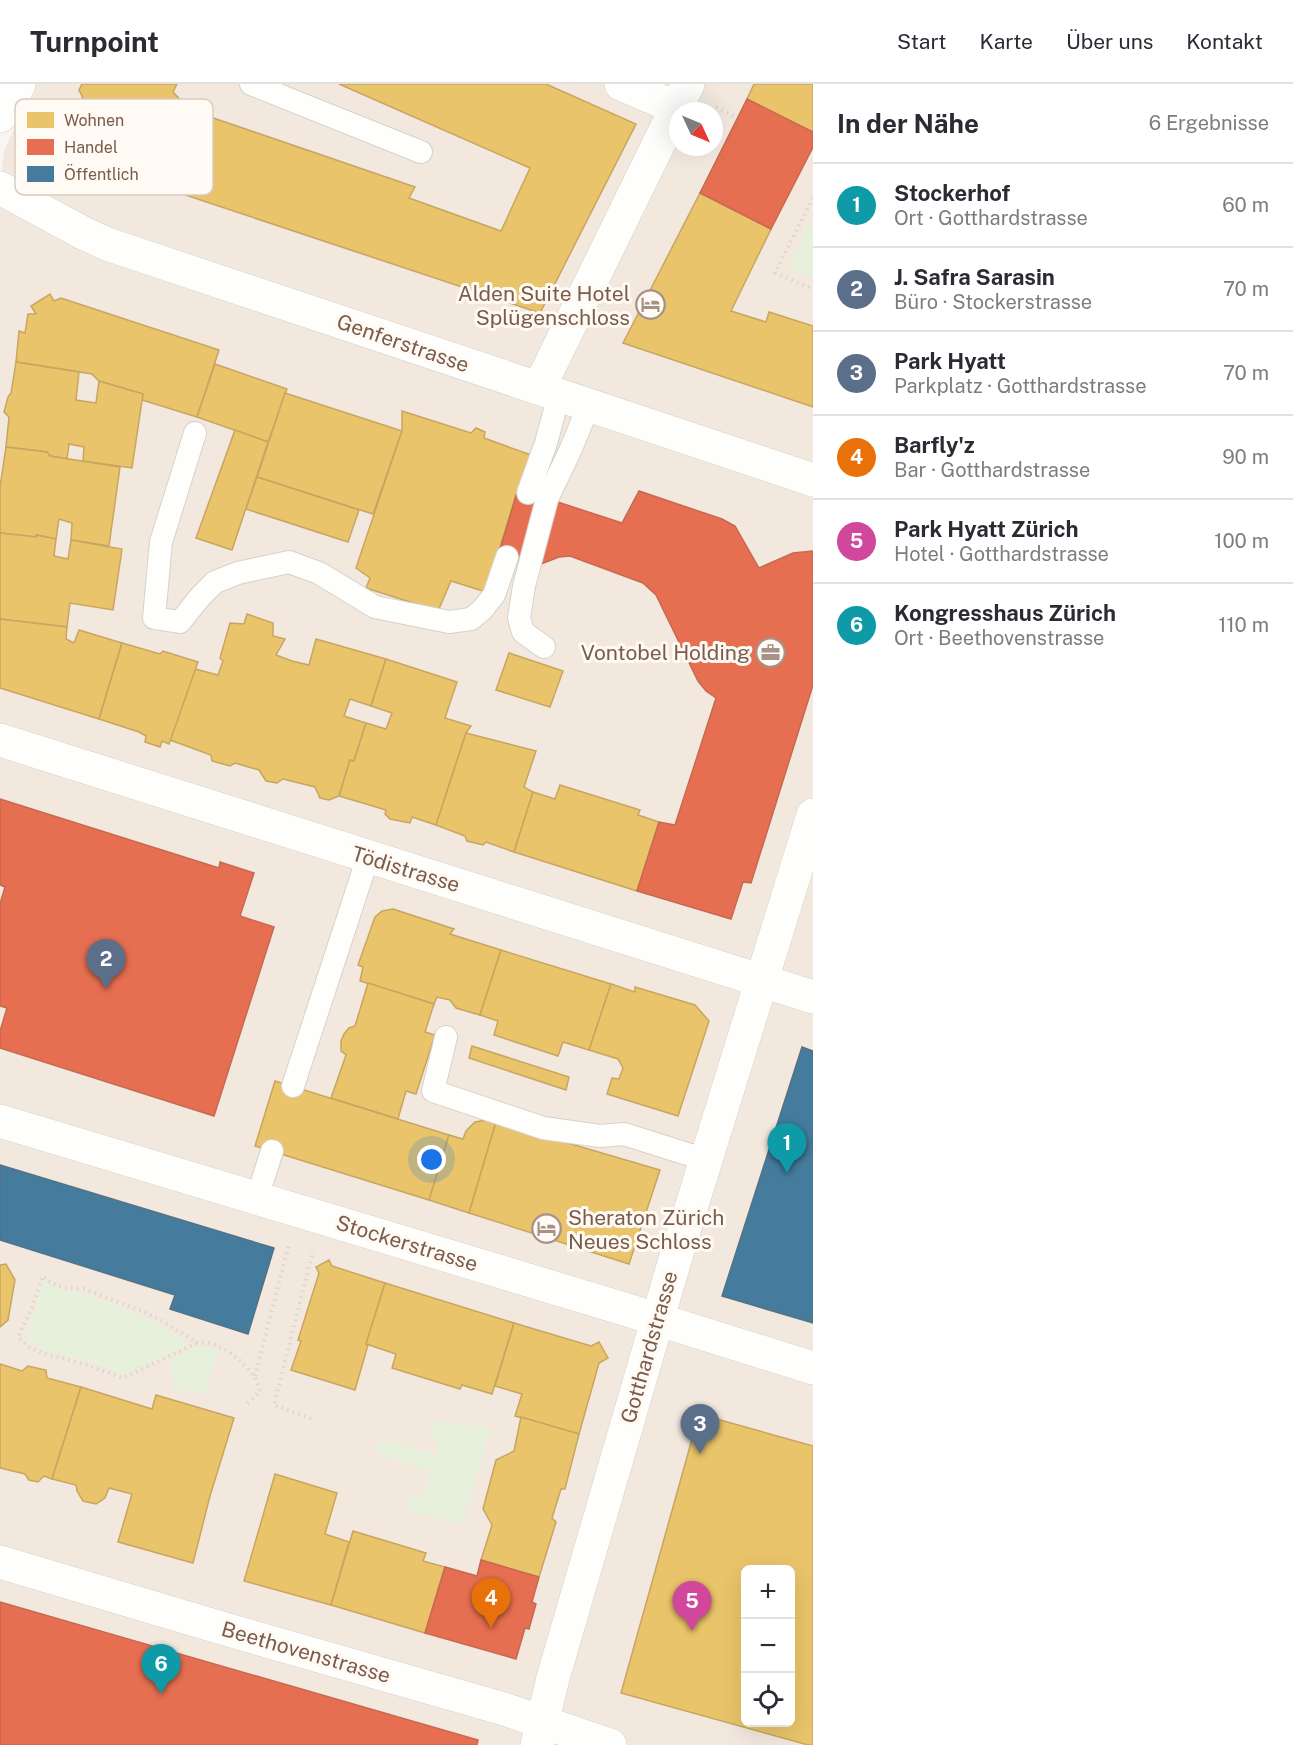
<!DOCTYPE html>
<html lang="de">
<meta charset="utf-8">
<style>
body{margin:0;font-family:"Public Sans",sans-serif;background:#f7f7f7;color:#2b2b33}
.controls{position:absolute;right:18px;bottom:18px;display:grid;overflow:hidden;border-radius:9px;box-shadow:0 6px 24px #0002}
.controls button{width:54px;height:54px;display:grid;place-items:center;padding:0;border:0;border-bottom:2px solid #e1e1e2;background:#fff;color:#2b2b33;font:30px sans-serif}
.compass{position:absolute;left:669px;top:18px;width:54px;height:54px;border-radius:50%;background:#fff;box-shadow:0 6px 24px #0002;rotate:134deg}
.you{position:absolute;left:432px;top:1076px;width:21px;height:21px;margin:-15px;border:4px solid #fff;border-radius:50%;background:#1a73e8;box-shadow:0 0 0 9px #1a73e833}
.badge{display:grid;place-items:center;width:39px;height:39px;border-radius:50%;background:#b45309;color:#fff;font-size:20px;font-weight:700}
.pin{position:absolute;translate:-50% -50px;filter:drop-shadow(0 2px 3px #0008)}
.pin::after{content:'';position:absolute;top:32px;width:21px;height:18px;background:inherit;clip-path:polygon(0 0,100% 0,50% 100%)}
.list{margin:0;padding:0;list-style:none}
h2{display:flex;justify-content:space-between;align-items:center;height:78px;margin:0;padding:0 24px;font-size:26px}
h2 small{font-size:20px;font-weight:400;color:#7c7c81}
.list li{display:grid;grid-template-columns:39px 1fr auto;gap:18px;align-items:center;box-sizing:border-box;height:84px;padding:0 24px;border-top:2px solid #e1e1e2}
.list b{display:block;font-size:22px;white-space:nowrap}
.list p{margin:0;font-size:20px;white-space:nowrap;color:#7c7c81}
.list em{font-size:20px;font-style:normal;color:#7c7c81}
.icon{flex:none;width:33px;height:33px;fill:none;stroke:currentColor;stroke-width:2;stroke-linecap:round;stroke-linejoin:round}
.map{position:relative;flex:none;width:813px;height:1661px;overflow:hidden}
header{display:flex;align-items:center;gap:36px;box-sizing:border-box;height:84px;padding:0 30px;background:#fff;border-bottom:2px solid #e1e1e2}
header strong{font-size:28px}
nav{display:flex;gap:33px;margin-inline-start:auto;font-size:21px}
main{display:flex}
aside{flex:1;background:#fff}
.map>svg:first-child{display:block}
.residential{fill:#f2e8de;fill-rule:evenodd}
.green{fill:#e7f0db}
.homes{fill:#e9c46a;stroke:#c8a561;stroke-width:1.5;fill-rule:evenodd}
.shops{fill:#e76f51;stroke:#c66950;stroke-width:1.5}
.public{fill:#457b9d;stroke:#557285;stroke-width:1.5}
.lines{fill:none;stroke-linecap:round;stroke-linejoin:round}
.lane-casing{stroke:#d7d1cb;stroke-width:24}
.street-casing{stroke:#d7d1cb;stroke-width:34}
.secondary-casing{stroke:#d9d2cb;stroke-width:34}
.path{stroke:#dcd5d0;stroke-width:4;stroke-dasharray:1.5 4.5;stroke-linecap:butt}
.lane{stroke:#fefefd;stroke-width:22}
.street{stroke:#fefefd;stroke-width:33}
.secondary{stroke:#fefefd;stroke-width:33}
.labels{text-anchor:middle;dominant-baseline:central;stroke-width:6;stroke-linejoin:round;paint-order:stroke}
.poi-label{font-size:21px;fill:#7a5c4d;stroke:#fffaf3;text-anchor:end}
.street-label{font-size:21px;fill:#7a5c4d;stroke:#fffaf3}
.key{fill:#fffaf3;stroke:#d7cbc1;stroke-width:1.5}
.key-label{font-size:16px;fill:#7a5c4d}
</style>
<header>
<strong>Turnpoint</strong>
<nav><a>Start</a><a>Karte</a><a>Über uns</a><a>Kontakt</a></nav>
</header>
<main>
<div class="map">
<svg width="813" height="1661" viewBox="0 0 813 1661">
<rect width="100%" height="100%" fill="#f9f5f0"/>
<path class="residential" d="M36,0H813V1661H0V98L4,67ZM678,27H714V63H678ZM746,1486H790V1638H746Z"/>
<g class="green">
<path d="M813,134V195L788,183Z"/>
<path d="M46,1198C60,1207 72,1205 86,1210C122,1222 157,1237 189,1259L187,1262L123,1291L108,1284L39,1264L24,1252L33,1233L42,1200Z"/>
<path d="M206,1262L219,1267L216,1272L213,1286L209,1291V1303L207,1307L202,1309L174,1305L170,1281L171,1274L199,1263Z"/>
<path d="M426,1336L491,1344L462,1440L410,1427L404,1424L405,1419L414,1412L423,1414L432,1387L381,1371L374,1360L391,1357L436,1370L439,1363Z"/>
</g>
<g class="homes">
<path d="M82,0H177L173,8L190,26L415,103L409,114L501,147L530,84L339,0H546L636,40L540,229L119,89L79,6Z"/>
<path d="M754,0H813V48L747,15Z"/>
<path d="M700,109L771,145L731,227L766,238L769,228L813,242V323L623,259Z"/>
<path d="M50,210L54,217L61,214L219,266L197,333L142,316L143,310L99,297L92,290L16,278L19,247L25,249L28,230H36L31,222Z"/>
<path d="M16,278L79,288L76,316L96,319L99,297L143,310L132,384L83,377L84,363L69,360L67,375L50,372L47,368L6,363L9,333L4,328L8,313L11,309Z"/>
<path d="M215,280L287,305L268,358L197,333Z"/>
<path d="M285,309L402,347L373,430L257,393Z"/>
<path d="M402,327L471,349L476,344L485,348L484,354L531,371L518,405L486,508L451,497L438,527L366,504L370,494L356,484L402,347Z"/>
<path d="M235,346L268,358L232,466L196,454Z"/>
<path d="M6,363L47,368L50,372L120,383L109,462L71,456L72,439L59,435L56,455L36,451V453L0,449V403Z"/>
<path d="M257,393L359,426L348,458L246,425Z"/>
<path d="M0,449L36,453V451L56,455L54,472L68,475L71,456L122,465L113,526L70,519L67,543L0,535Z"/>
<path d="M247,530L273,539V552L285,555L276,571L292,577L309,581L316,555L386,575L371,622L350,615L344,632L366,639L354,677L350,676L339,712L329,716L320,714L315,703L283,695L277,699L266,697L259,686L235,679L230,682L212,677L211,671L170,656L195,585L218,591L223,577L220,574L230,539L244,540Z"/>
<path d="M0,535L67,543L66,555L74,559L79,546L122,559L99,635L0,604Z"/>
<path d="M122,559L160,570L163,567L198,578L169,660L162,657L160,663L145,658L146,652L139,648L99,635Z"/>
<path d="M509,569L563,587L550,623L496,606Z"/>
<path d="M386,575L457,598L445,634L471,642L466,649L436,741L412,733L410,739L390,735L385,730L386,726L339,712L350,676L354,677L366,639L386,645L392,629L371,622Z"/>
<path d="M466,649L536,667L524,703L533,708L514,768L486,758L483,761L467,757L465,752L436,741Z"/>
<path d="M560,701L640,726L638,731L659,738L637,807L514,768L533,708L555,715Z"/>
<path d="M393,825L454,845L450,850L501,866L480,931L456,924L450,916L437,913L434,920L360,897L363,883L358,881L375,833L382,827Z"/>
<path d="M501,866L611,900L589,966L563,958L558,972L494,951L498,937L480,931Z"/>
<path d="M368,899L434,920L425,948L435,951L416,1010L406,1007L398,1035L331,1014L346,971L341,967V957L344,950L349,944L355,942Z"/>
<path d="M611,900L635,908V903L695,921L709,937L678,1032L607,1010L612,994L619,995L623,984L618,975L589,966Z"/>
<path d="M472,962L569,993L566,1006L469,974Z"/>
<path d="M275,997L449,1051L429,1116L255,1062Z"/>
<path d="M487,1036L496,1038L469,1129L429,1116L449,1051L463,1055L466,1047L475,1038Z"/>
<path d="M496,1038L660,1086L629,1180L469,1129Z"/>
<path d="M329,1176L332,1182L385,1199L366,1260L368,1261L355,1306L291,1286L301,1257L298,1256L319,1189L316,1183Z"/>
<path d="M6,1180L15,1196L8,1236L0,1243V1181Z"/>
<path d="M385,1199L514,1239L492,1310L462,1301L460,1305L392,1284L396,1270L366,1260Z"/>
<path d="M514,1239L591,1262L599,1258L608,1274L599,1279L579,1350L515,1332L522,1310L495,1302Z"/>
<path d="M0,1280L22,1287L28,1282L46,1286L47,1294L81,1303L52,1395L44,1392L38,1398L29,1396L25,1390L0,1384Z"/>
<path d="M81,1303L152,1325L156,1311L234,1334L210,1412L193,1479L118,1458L132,1410L109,1404L105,1414L96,1420L83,1417L77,1407L76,1401L52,1395Z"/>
<path d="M699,1330L813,1362V1661H808L621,1609ZM746,1486H790V1638H746Z"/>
<path d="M521,1333L579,1350L565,1405H561L552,1434L556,1438L539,1493L481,1476L492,1441L483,1425L496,1376L514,1367Z"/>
<path d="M275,1390L337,1409L325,1450L349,1458L331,1521L244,1497Z"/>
<path d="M353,1447L426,1469L423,1477L445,1483L425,1549L331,1521Z"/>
</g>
<g class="shops">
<path d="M747,15L813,48V63L771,145L700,109Z"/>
<path d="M518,405L622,439L639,407L722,435L735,442L759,484L793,469L813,467V601L751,799L743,798L731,835L637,807L659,738L675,741L716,614L706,607L698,597L656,511L643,499L570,472L559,473L536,482L529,481L499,469Z"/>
<path d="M0,715L219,784L220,778L254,789L240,832L274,843L214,1032L0,964V947L7,924L0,922V820L5,803L0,801Z"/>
<path d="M481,1476L539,1493L532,1518L536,1520L529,1545L525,1544L516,1575L425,1549L445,1483L477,1492Z"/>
<path d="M0,1518L478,1656L477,1661H0Z"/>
</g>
<g class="public">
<path d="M802,963L813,967V1239L722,1212Z"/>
<path d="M0,1081L274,1164L248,1250L170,1225L175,1211L0,1156Z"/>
</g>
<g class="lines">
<defs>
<g id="lane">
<path d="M251,0L421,68"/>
<path d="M195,349L161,458L154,534L180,538L200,513L215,498L238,489L289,478L319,489L375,523L449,538L471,535L482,526L494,511L507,473"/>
<path d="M528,409L546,359L559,311"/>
<path d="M544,563L523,548L519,534L524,502L547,415L570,367L589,321"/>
<path d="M446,953L433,1007L543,1044L600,1052L624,1050L706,1076"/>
<path d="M293,1002L368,773"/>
<path d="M257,1114L272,1067"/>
</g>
<g id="street">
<path d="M621,0L675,23"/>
<path d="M0,104L83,149L107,160L813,396"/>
<path d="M539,304L688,0"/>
<path d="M0,656L813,913"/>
<path d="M0,1478L225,1545L504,1625L610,1661"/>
<path d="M537,1661L553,1594L674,1179L813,731"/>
</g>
<g id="secondary">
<path d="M0,32L10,18L19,0"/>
<path d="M0,1037L621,1224L813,1284"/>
</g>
</defs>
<use href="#lane" class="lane-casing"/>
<use href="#street" class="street-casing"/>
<use href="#secondary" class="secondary-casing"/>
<g class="path">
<path d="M716,23L737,34"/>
<path d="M813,114L775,189L813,205"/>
<path d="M197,1259L123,1294L87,1281L42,1269L29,1263L18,1253L33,1222L42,1192L53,1200L66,1204L84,1205L144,1228L159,1235L197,1259H211L226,1266L238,1275L250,1287L255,1293L260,1307L247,1320"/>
<path d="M255,1292L289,1160"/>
<path d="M311,1335L274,1321L313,1167"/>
</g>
<use href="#lane" class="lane"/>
<use href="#street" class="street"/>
<use href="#secondary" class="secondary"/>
</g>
<defs>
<symbol id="hotel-ring" viewBox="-11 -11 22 22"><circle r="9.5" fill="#fffaf3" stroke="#a69286" stroke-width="1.5"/><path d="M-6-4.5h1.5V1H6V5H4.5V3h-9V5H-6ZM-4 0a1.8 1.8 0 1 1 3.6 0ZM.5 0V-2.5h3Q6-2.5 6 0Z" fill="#a69286"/></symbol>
<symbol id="office-ring" viewBox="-11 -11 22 22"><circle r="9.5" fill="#fffaf3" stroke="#a69286" stroke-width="1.5"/><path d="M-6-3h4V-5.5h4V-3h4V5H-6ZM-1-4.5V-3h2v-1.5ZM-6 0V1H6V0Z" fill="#a69286"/></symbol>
</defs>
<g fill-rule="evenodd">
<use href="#hotel-ring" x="634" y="204" width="33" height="33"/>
<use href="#office-ring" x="754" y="552" width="33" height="33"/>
<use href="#hotel-ring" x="530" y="1128" width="33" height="33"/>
</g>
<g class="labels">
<g class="poi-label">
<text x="630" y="209">Alden Suite Hotel<tspan x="630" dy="24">Splügenschloss</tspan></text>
<text x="750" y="568">Vontobel Holding</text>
<text x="568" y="1133" text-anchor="start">Sheraton Zürich<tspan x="568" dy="24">Neues Schloss</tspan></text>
</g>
<g class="street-label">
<text transform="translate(403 259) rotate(19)">Genferstrasse</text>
<text transform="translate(406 785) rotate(17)">Tödistrasse</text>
<text transform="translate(407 1159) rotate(17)">Stockerstrasse</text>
<text transform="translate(649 1263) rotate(-74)">Gotthardstrasse</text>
<text transform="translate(306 1568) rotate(16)">Beethovenstrasse</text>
</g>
</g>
<rect x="15" y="15" width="198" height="96" rx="9" class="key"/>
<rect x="27" y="28" width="27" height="16" fill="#e9c46a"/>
<rect x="27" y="55" width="27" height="16" fill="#e76f51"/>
<rect x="27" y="82" width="27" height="16" fill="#457b9d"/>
<g class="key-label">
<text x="64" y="42">Wohnen</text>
<text x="64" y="69">Handel</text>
<text x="64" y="96">Öffentlich</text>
</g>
</svg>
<div class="controls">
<button>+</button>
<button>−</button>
<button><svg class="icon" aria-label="locate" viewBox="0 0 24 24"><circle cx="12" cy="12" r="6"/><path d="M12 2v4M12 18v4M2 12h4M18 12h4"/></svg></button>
</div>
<svg class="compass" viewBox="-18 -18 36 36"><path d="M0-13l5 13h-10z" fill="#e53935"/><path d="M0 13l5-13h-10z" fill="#7c7c81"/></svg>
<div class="you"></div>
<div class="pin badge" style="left:787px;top:1089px;background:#0f9aa8">1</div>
<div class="pin badge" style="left:106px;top:905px;background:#5c6f8a">2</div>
<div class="pin badge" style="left:700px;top:1370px;background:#5c6f8a">3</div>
<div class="pin badge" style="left:491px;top:1544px;background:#e8710a">4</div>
<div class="pin badge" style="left:692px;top:1547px;background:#d1479c">5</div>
<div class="pin badge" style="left:161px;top:1610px;background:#0f9aa8">6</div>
</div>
<aside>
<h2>In der Nähe<small>6 Ergebnisse</small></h2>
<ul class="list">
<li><span class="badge" style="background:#0f9aa8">1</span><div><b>Stockerhof</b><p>Ort · Gotthardstrasse</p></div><em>60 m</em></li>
<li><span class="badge" style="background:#5c6f8a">2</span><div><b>J. Safra Sarasin</b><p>Büro · Stockerstrasse</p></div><em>70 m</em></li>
<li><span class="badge" style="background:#5c6f8a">3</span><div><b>Park Hyatt</b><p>Parkplatz · Gotthardstrasse</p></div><em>70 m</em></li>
<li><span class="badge" style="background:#e8710a">4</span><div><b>Barfly'z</b><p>Bar · Gotthardstrasse</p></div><em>90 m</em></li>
<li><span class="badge" style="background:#d1479c">5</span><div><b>Park Hyatt Zürich</b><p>Hotel · Gotthardstrasse</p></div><em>100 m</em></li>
<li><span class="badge" style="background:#0f9aa8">6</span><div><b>Kongresshaus Zürich</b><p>Ort · Beethovenstrasse</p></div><em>110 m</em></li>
</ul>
</aside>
</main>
